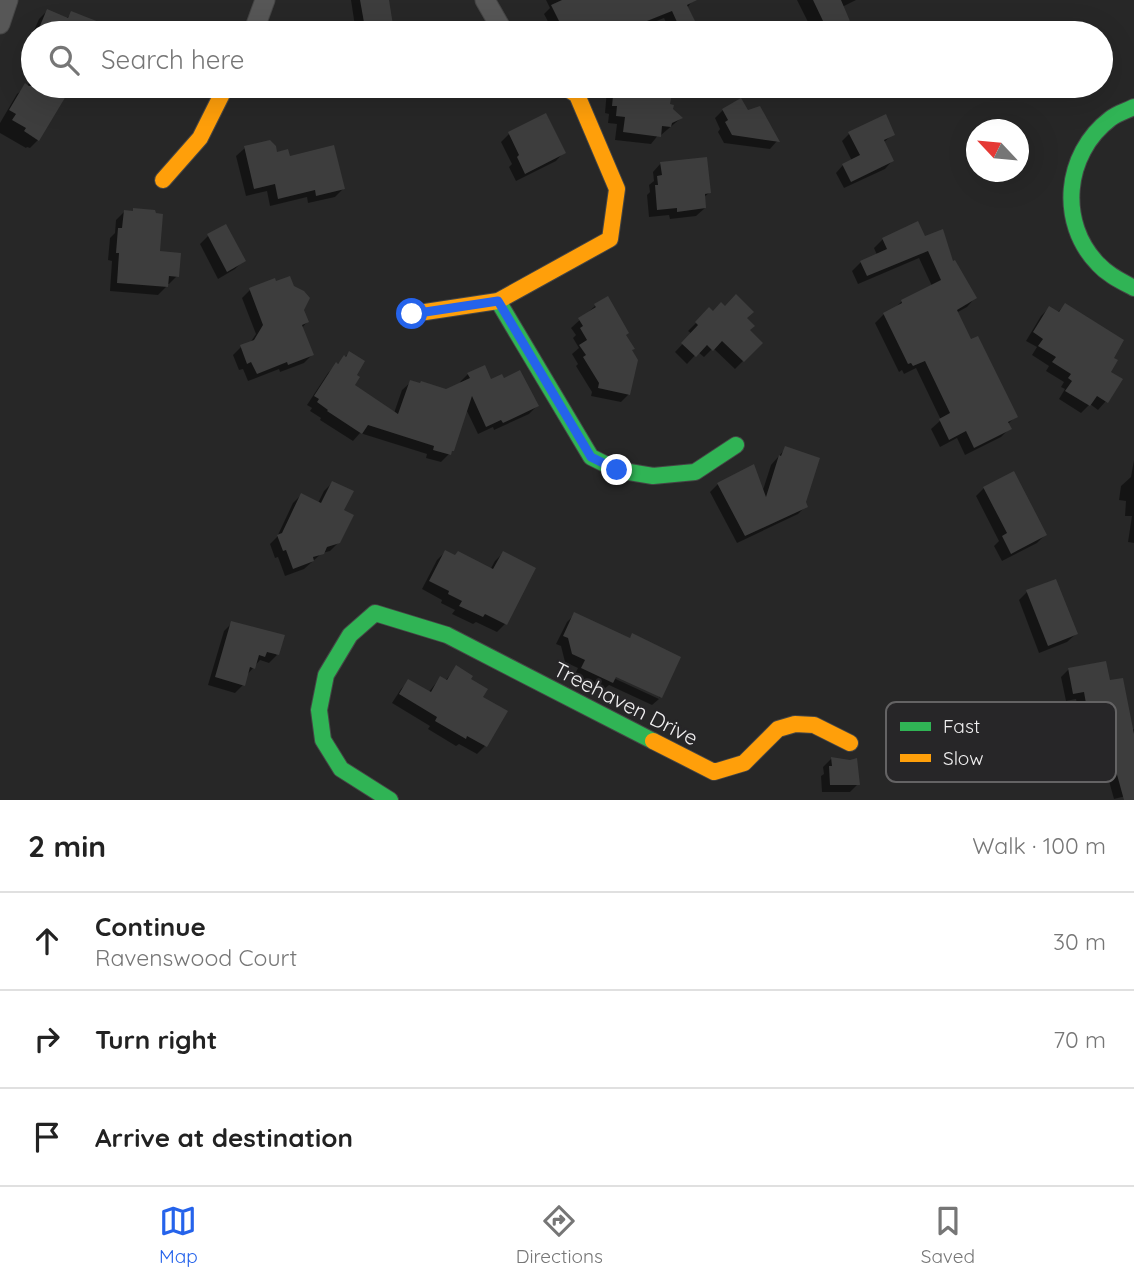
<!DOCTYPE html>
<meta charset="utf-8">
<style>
body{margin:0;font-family:Quicksand,sans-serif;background:#f6f6f6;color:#222}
.compass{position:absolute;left:966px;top:119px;width:63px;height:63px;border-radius:50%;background:#fff;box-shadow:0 7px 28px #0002;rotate:296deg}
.stop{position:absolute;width:21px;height:21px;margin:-16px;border:5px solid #2563eb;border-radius:50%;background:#fff}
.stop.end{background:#2563eb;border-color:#fff;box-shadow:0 2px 7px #0008}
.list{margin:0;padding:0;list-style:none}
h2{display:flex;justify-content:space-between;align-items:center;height:91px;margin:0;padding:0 28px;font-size:30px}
h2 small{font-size:23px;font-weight:400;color:#767676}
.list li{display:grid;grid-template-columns:46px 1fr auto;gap:21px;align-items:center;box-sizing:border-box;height:98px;padding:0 28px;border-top:2px solid #e0e0e0}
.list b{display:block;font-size:26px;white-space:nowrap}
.list p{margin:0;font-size:23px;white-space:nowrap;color:#767676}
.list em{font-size:23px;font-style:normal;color:#767676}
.icon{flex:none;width:38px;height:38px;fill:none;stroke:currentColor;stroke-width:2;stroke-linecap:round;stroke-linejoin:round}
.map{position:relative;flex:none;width:1134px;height:800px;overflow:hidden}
.search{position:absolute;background:#fff;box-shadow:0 7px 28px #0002;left:21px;right:21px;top:21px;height:77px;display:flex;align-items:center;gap:18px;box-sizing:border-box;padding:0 24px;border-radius:38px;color:#767676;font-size:26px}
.sheet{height:385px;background:#fff}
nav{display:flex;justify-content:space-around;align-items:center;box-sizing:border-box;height:98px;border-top:2px solid #e0e0e0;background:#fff;font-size:19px;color:#767676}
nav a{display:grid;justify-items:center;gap:4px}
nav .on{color:#2563eb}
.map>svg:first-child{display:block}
.shadow{fill:#0007}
.building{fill:#3d3d3d}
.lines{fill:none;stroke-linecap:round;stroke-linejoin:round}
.street-casing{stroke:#454545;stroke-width:21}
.fast-casing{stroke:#454545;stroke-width:18}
.slow-casing{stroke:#454545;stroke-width:18}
.street{stroke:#575757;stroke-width:19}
.fast{stroke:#30b455;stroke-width:16}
.slow{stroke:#ff9f0a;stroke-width:16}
.route{stroke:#2563eb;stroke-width:9}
.labels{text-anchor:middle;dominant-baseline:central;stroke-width:5;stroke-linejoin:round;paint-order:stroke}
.street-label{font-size:21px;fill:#f1f0f1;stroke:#272628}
.key{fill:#272628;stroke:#646364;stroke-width:2}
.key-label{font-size:19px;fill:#f1f0f1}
</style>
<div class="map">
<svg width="1134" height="800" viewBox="0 0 1134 800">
<rect width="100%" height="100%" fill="#272727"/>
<g class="shadow">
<path d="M351,0H387L391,23L383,31L356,33Z"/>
<path d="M546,0H693L687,8L699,33H671L664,18L627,33H554L544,14L550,8Z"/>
<path d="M797,0H856L842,7L853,33H809L812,30Z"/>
<path d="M47,11L66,19L72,13L105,26L102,33H33L39,19Z"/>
<path d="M33,34V52L27,49Z"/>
<path d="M33,77V86H60L68,90L38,140L30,148L27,147L26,148L0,133V123L17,94L27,86Z"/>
<path d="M611,86H653L671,89L668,106L681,118L661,135L659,134L651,144L615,140L617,124L608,123L609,114L605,113L607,89Z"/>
<path d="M818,86H842L822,95Z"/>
<path d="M723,110L747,113L777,141L770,149L724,143L718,132L720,129L715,118Z"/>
<path d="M545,115L564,152L556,161L516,181L509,167L512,164L501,142L509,134Z"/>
<path d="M850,133L893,134L883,143L892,161L885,169L844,188L836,173L843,165L852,161L842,141Z"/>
<path d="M245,148L289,158L343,189L335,197L308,203L307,197L270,206L267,191L246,196L236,156Z"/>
<path d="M661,163L709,193L703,198L705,208L696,216L670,219L669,215L649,217L647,195L650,192L649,185L654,181L653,172Z"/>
<path d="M134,210L155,215L158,253L177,276L169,284H166V287L158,295L110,291L112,261L108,260L110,238L115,233L116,220L124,212H132Z"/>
<path d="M225,227L243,261L235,269L218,279L200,244L208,236Z"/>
<path d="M924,238L952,263L975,298L967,307L956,313L971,341L1016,416L1008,424L1010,428L1001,437L965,455L957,438L940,447L931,429L941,420L916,368L904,374L902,370L899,372L875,323L884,314L894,309L902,301L932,286L919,258L858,284L852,271L861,262L877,255L874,248L883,239Z"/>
<path d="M292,287L307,322L302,328L312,355L304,363L280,372L279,369L248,381L243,369L239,370L233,355L241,347L250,343L256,334L242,298L250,290Z"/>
<path d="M1065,305L1112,358L1106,401L1098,410L1090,404L1081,413L1059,399L1065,389L1061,387L1064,382L1046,371L1049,366L1032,355L1037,347L1026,341L1041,316L1049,308L1057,313Z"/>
<path d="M595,306L624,335L630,351L629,394L621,402L591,396L592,392L576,366L578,364L572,354L579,348L573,338L576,335L571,328Z"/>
<path d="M709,310L713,313L745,318L747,330L761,343L735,369L713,348L704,357L698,352L687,364L675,352L692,334L688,331Z"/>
<path d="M349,353L352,386L394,413L402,390L411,382L446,391L461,384L460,382L468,374L490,381L537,406L529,414L494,430L493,427L478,434L466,409L449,454L441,462L426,458L427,454L360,433L353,441L320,420L321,418L310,411L312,408L307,405L328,373Z"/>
<path d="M786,448L806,506L798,514L737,543L710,492L718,484L762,493L771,465Z"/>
<path d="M1134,460V543L1128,542L1132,516H1125L1126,501L1119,500L1121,486L1131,477Z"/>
<path d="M332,483L342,511L339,542L330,551L322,553L304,569L285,576L278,557L275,558L270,544L277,537L293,503L301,495L318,503L324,491Z"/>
<path d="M984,488L1045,535L1037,543L1002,561L994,546L999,541L976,496Z"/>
<path d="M445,552L490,570L495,561L503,553L534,569L505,624L497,632L476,622L473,624L452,614L455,610L441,603L442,600L422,589L437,560Z"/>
<path d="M1027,592L1076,634L1067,642L1039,653L1019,600Z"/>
<path d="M575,614L629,639L633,635L679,658L659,698V695L609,671L607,675L659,699L652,705L609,685L603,690L574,676L578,668L565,662L561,646L556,644L567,622Z"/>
<path d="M232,623L277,655L269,663L260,660L247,675L243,685L235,693L208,685L224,631Z"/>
<path d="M456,668L468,680L481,697L506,712L485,746L477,754L459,744L456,746L428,729L430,726L392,703L401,689L409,681L428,693L440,678L445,681Z"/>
<path d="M1069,669L1108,683L1131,730L1134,729V794L1114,799L1092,720L1081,722L1076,699L1066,701L1061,677Z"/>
<path d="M831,759L850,761L858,784L850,792H822L821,776L824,774L823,767Z"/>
</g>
<g class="building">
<path d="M360,0H389L393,25L365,28Z"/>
<path d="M562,0H697L687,5L701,33H682L672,11L642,23L647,33H565L551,5Z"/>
<path d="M813,0H841L855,33H795L823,21Z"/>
<path d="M47,9L68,18L71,11L127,33H37Z"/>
<path d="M25,83L29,86H72L39,141L24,131L26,128L12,120L16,114L9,110Z"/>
<path d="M614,86H662L673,88L670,104L674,105L673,109L683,118L672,123L671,127L662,126L661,137L623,132L625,117L616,116L617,106H612Z"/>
<path d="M741,98L748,110L760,106L780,142L732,135L725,122L728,120L722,109Z"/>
<path d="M546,113L566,153L525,174L517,157L519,155L508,132Z"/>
<path d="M886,114L895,135L884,140L894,161L851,182L842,164L860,155L848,132Z"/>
<path d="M270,140L276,146L277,152L288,149L290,156L334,145L345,189L316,196L315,190L278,199L275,184L254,189L244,146Z"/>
<path d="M707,157L711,193L705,194L706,208L677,212V208L657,210L655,185H658L657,176L662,175L660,162Z"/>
<path d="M133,208L155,210L156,213L163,214L160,251L181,253L179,277L169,276L168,287L117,283L119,253H116L118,228H122L124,210L133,211Z"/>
<path d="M918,221L925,236L943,229L953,261L955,260L977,298L957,310L971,339L978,336L1018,417L1008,422L1012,429L974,448L966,431L949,440L939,419L950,413L925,361L913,366L911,363L908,364L883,313L902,303L901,300L941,280L928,251L867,276L860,261L887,249L882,238Z"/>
<path d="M226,224L246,261L227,272L207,234Z"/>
<path d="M290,276L294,286L304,291L310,298L304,310L309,322L302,325L314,355L288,365L287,362L257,374L251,362L247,364L240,345L254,340L263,325L249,288L275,278L276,281Z"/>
<path d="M736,294L754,312L747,318L755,326L750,330L763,343L744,362L722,341L713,351L707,345L696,357L681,343L698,325L695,322L709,307L713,311L721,302L725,306Z"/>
<path d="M608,296L629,333L626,335L635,349L632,350L638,360L630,395L598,388L599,383L583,357L586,355L579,345L587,340L580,328L583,326L578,318L596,307L594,304Z"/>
<path d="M1065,303L1124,340L1114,358L1118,360L1111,372L1123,379L1108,403L1097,396L1090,406L1065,391L1072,381L1068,378L1071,374L1052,362L1056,357L1038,346L1043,339L1033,332L1049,306L1059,312Z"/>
<path d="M349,351L365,361L357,375L360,377L355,385L398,414L410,380L420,383L421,381L446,389L470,378L467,373L485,365L491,379L502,374L504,378L520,370L539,406L503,423L501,420L486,427L472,396L454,451H452L451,455L433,450L434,446L368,425L362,434L327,411L328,410L317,402L319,399L314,396L336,362L338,364L344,355L346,357Z"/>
<path d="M785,446L820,458L806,502L808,507L745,536L717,483L754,464L766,497L779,455L781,456Z"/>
<path d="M1014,471L1047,535L1011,554L1002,536L1007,533L983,487Z"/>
<path d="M332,481L354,491L344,510L354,515L340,543L327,547L324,554L313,557L314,561L293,569L286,550L283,551L277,535L282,533L301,493L321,503Z"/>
<path d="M445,550L455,555L458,551L493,569L503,551L536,568L507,625L485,614L483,617L459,606L462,601L448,594L449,591L429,581Z"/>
<path d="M1056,579L1078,634L1048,646L1026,590Z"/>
<path d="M574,612L630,638L632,633L681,657L662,698L616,677L613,683L581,668L585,660L572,654L568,638L563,636Z"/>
<path d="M231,621L285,635L279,655L267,652L265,657L259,655L255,669L250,667L245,686L215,677Z"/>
<path d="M1106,661L1110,680L1123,678L1134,734V800H1124L1100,713L1088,715L1084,692L1073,694L1068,668Z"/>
<path d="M456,665L473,676L471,679L488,689L483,697L508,711L487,747L467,736L466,739L435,721L437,717L399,694L408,679L431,692L440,676L447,680Z"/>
<path d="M831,757L850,760L857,758L860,785H830L829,766H832Z"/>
</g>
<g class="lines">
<defs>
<g id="street">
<path d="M485,0L504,33"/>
<path d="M0,24L8,0"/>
<path d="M253,33L265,0"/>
</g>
<g id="fast">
<path d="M1134,107C1126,111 1117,113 1110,119C1064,154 1058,223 1098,264C1108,275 1121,281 1134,288"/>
<path d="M498,301L591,457L617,470L653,476L695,472L736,445"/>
<path d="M390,800L341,769L323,740L319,710L326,675L350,635L375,613L447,635L653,741"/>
</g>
<g id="slow">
<path d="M163,180L200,138L226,86"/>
<path d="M412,314L498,301L610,239L617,189L577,95L563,86"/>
<path d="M653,741L714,772L744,763L778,729L795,724L814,725L850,743"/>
</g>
</defs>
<use href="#street" class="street-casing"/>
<use href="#fast" class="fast-casing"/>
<use href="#slow" class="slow-casing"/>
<use href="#street" class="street"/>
<use href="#fast" class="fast"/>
<use href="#slow" class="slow"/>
</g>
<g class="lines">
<path class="route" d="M412,314L498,301L591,457L617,470"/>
</g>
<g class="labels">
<g class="street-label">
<text transform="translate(626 703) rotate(27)">Treehaven Drive</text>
</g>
</g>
<rect x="886" y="702" width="230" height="80" rx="10" class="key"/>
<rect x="900" y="722" width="31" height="9" fill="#30b455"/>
<rect x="900" y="754" width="31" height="8" fill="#ff9f0a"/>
<g class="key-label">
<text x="943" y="733">Fast</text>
<text x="943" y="765">Slow</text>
</g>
</svg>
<svg class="compass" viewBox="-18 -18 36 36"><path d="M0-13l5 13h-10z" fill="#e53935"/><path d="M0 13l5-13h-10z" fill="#767676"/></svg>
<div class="stop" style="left:412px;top:314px"></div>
<div class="stop end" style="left:617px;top:470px"></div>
<div class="search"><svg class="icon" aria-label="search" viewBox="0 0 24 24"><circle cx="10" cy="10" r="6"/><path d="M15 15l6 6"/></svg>Search here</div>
</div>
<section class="sheet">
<h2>2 min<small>Walk · 100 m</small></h2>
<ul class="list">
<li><svg class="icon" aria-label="ahead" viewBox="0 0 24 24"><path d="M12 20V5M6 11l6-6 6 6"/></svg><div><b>Continue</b><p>Ravenswood Court</p></div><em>30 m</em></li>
<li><svg class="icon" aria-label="right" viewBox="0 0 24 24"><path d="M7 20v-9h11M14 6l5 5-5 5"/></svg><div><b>Turn right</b></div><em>70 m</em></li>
<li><svg class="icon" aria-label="arrive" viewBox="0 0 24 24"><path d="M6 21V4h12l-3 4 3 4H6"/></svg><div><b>Arrive at destination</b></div></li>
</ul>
</section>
<nav>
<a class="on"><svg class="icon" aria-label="map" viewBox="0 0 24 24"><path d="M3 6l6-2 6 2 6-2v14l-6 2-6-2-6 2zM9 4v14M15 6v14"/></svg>Map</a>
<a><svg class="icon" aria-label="directions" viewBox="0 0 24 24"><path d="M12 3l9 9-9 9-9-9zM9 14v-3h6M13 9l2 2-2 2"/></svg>Directions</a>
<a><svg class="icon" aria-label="saved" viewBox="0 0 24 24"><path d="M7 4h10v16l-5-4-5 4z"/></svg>Saved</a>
</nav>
